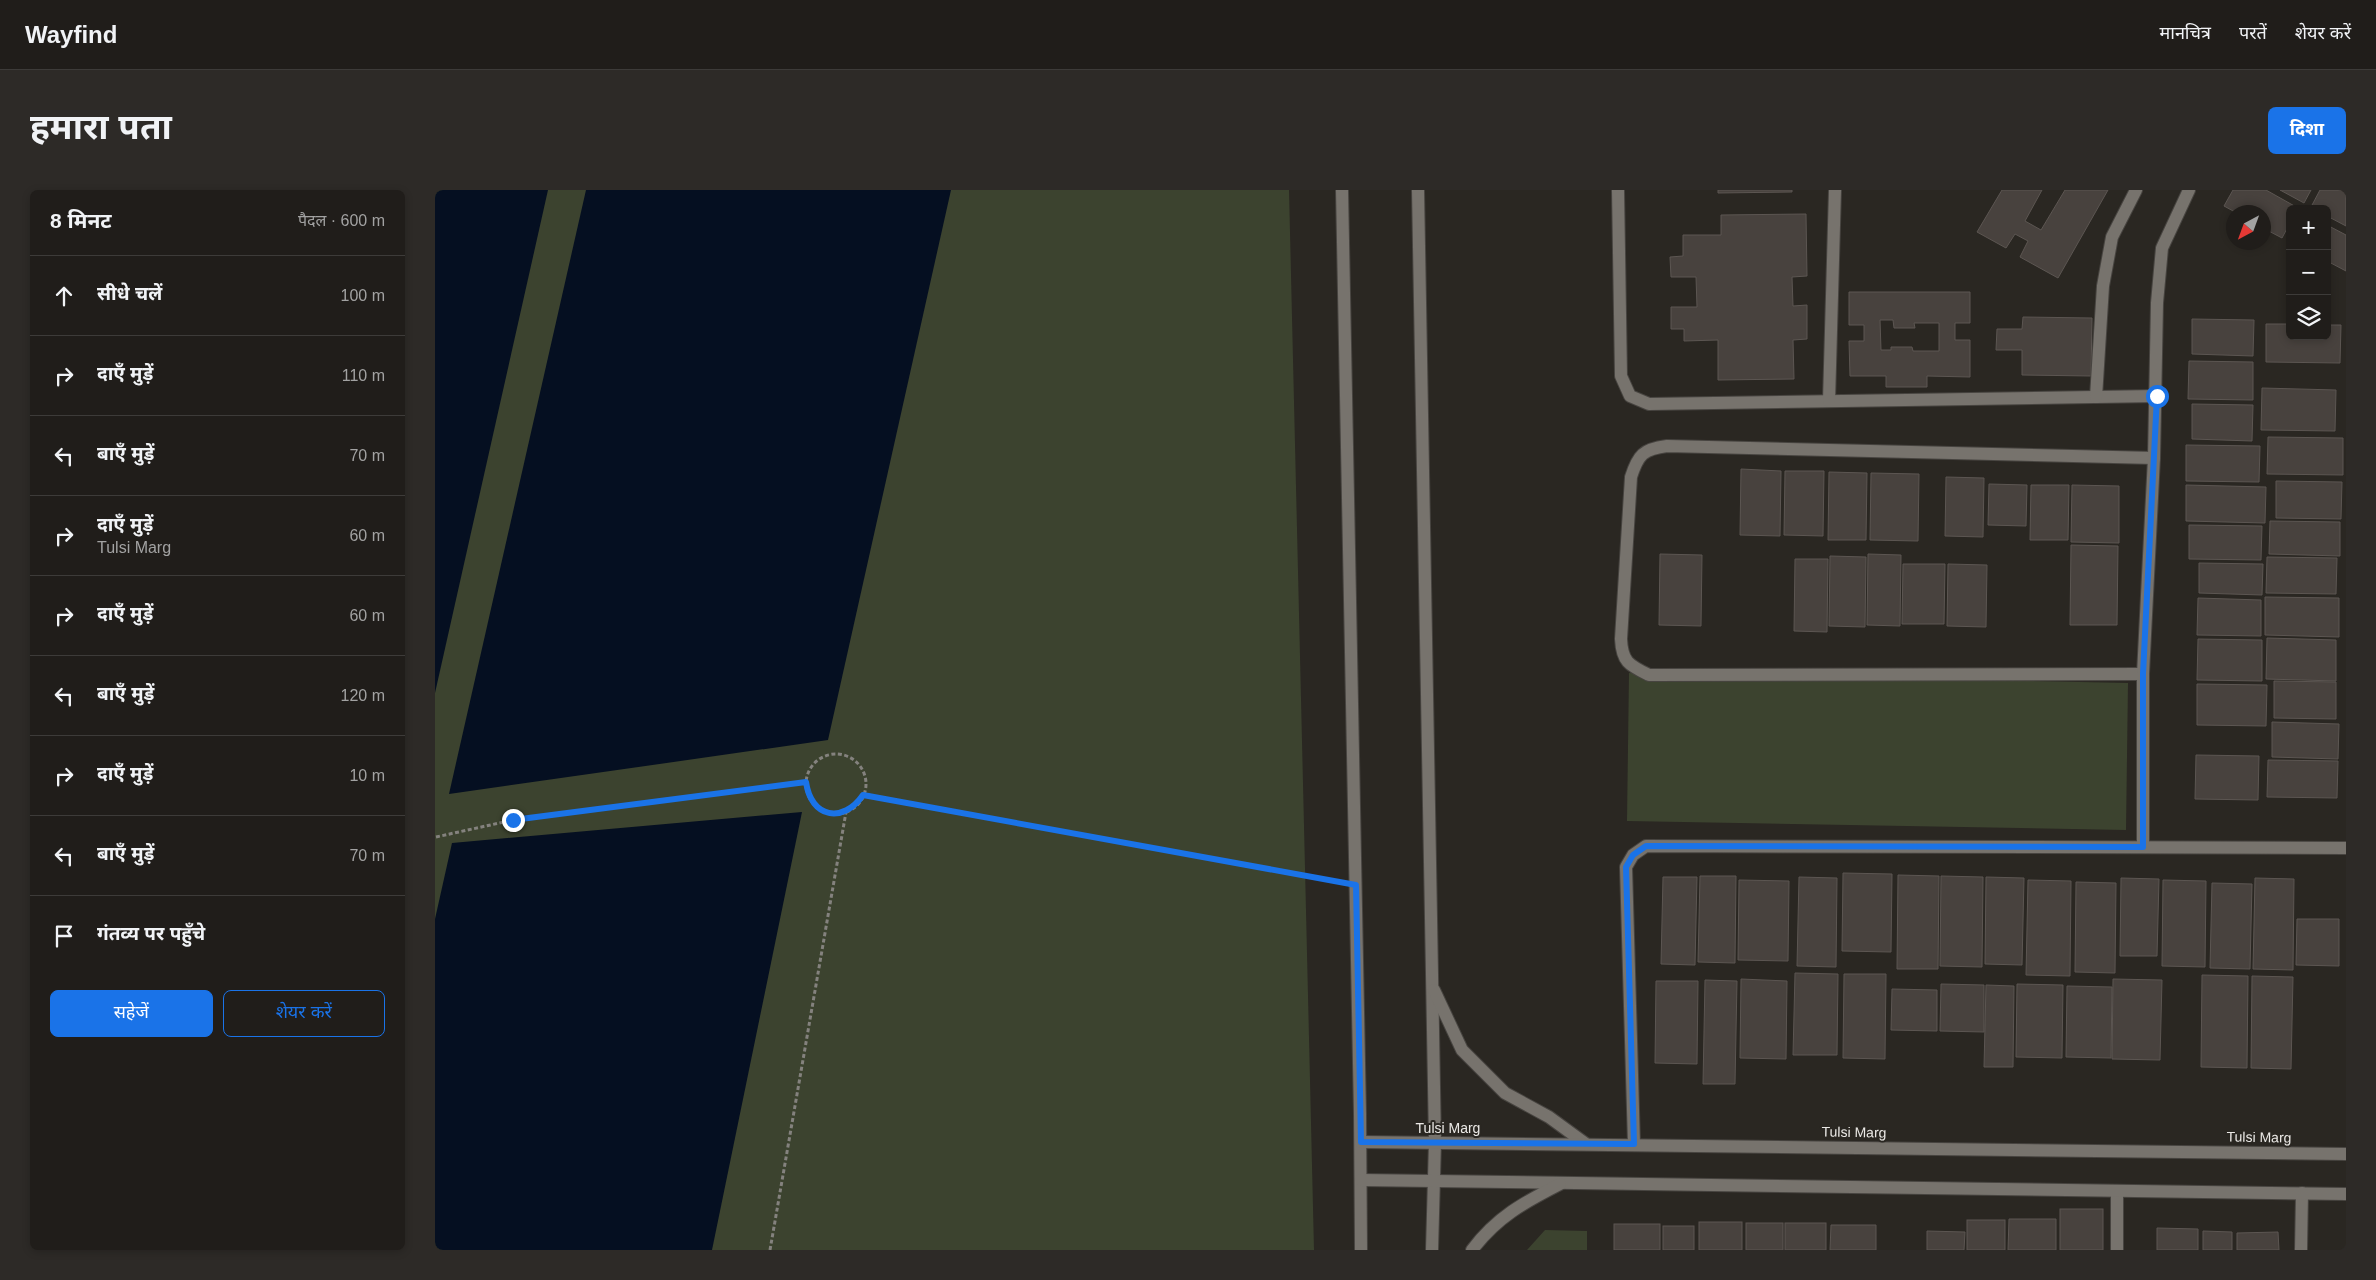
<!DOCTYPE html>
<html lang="hi">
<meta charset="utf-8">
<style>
body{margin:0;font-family:Helvetica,"Noto Sans Devanagari",sans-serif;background:#2d2a27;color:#f1f3f6}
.controls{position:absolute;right:15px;top:15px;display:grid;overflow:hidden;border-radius:8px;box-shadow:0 2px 8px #0003}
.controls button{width:45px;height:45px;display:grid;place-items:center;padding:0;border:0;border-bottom:1px solid #3d3b39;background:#201d1a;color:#f1f3f6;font:25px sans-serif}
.compass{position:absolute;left:1791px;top:15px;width:45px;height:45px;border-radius:50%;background:#201d1a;box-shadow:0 2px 8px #0003;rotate:221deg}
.stop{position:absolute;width:15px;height:15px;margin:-11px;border:4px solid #1a73e8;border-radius:50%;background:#fff}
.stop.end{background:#1a73e8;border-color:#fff;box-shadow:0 1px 5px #0008}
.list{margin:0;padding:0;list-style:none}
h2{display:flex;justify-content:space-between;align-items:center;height:65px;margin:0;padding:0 20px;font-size:21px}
h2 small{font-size:16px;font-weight:400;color:#a2a2a2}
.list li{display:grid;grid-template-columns:32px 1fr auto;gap:15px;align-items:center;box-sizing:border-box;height:80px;padding:0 20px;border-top:1px solid #3d3b39}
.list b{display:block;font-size:19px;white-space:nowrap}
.list p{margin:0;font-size:16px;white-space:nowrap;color:#a2a2a2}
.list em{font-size:16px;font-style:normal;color:#a2a2a2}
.actions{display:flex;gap:10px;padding:15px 20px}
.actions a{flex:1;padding:11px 0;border:1px solid #1a73e8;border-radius:8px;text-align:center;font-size:18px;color:#1a73e8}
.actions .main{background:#1a73e8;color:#fff}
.icon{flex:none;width:28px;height:28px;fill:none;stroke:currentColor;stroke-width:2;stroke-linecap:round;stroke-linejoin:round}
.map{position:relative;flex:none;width:1911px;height:1060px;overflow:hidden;border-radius:8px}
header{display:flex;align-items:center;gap:30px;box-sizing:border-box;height:70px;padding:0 25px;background:#201d1a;border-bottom:1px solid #3d3b39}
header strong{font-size:24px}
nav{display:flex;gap:28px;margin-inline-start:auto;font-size:18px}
.intro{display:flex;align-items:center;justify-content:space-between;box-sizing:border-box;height:120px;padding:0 30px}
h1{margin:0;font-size:35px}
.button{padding:12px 22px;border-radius:8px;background:#1a73e8;color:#fff;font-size:18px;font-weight:700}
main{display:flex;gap:30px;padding:0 30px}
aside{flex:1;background:#201d1a;border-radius:8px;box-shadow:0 2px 8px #0003}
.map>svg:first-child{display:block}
.green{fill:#3c432f}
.water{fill:#050f21}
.building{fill:#48423e;stroke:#5c5652;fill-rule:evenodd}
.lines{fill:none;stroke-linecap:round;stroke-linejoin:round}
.service-casing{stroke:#474440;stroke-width:14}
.minor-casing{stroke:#474440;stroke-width:14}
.tertiary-casing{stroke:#474440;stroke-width:14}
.path{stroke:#84827e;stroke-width:3;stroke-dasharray:4 2.5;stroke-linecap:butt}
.service{stroke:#77736d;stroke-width:12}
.minor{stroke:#77736d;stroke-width:12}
.tertiary{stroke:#77736d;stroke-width:12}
.route{stroke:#1a73e8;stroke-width:6}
.labels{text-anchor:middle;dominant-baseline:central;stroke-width:4;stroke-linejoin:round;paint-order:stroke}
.street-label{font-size:14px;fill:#ebe9e6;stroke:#2a2722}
</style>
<header>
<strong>Wayfind</strong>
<nav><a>मानचित्र</a><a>परतें</a><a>शेयर करें</a></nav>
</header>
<div class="intro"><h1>हमारा पता</h1><a class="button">दिशा</a></div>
<main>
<aside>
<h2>8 मिनट<small>पैदल · 600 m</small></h2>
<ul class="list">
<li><svg class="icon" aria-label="ahead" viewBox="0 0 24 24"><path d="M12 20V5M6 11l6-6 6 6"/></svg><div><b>सीधे चलें</b></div><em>100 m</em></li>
<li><svg class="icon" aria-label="right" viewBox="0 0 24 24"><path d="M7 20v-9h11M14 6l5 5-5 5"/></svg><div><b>दाएँ मुड़ें</b></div><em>110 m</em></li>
<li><svg class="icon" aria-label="left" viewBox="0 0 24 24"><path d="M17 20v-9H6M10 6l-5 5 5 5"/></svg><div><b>बाएँ मुड़ें</b></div><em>70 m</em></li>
<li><svg class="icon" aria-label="right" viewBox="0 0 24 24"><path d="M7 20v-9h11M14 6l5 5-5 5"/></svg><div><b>दाएँ मुड़ें</b><p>Tulsi Marg</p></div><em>60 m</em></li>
<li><svg class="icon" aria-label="right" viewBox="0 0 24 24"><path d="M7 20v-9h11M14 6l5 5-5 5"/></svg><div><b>दाएँ मुड़ें</b></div><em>60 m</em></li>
<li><svg class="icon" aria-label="left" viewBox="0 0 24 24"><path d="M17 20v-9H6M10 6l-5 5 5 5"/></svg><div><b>बाएँ मुड़ें</b></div><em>120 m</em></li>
<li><svg class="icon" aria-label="right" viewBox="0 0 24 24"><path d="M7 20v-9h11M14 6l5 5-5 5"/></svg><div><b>दाएँ मुड़ें</b></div><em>10 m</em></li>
<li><svg class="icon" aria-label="left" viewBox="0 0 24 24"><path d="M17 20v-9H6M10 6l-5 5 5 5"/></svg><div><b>बाएँ मुड़ें</b></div><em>70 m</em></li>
<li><svg class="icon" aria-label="arrive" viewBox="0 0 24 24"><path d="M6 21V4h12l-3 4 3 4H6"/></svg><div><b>गंतव्य पर पहुँचे</b></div></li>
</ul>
<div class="actions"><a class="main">सहेजें</a><a>शेयर करें</a></div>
</aside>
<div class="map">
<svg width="1911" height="1060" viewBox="0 0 1911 1060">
<rect width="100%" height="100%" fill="#2a2722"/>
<g class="green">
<path d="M0,0H854L879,1060H0Z"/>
<path d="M1194,483L1693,493L1691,640L1192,631Z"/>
<path d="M1110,1040L1152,1041V1060H1092Z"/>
</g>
<g class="water">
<path d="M0,0H113L0,503Z"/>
<path d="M151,0H516L393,550L14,604Z"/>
<path d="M367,622L277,1060H0V729L17,653Z"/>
</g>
<g class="building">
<path d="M1283,0H1357V2L1283,3Z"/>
<path d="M1567,0H1607L1590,31L1606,40L1630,0H1673L1623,88L1585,67L1593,51L1580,44L1571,58L1542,42Z"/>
<path d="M1798,0H1831L1863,18L1855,19V33L1847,48L1828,38V22H1800L1789,16Z"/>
<path d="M1845,0H1876L1869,13Z"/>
<path d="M1885,0H1911V36L1892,26V19L1876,17Z"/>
<path d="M1371,24L1372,86L1357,87L1358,116L1372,115V149L1358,150L1359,189L1283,190V150L1249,151V139H1236V117H1262L1261,87H1236L1235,67L1248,66V45H1286V25Z"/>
<path d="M1892,35L1911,45V81L1892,71Z"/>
<path d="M1414,102H1535V133H1520V150H1535V187L1492,186V197H1451V186H1415L1414,151H1429V135H1414ZM1445,130H1458L1459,138H1480L1479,133H1504V161H1478L1477,157H1456V160H1446Z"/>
<path d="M1588,127L1657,128L1656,186L1587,185V160H1561L1562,139H1587Z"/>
<path d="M1757,129L1819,130L1818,166L1757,164Z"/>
<path d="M1831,134H1855V146H1892V135H1906L1905,173L1831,172Z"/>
<path d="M1754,171L1818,172V210L1753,209Z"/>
<path d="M1827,198L1901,200L1900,241L1826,240Z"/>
<path d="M1757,214L1818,215L1817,251L1757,249Z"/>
<path d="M1833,247L1908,248V285L1832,284Z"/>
<path d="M1751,255L1825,256L1824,292L1751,291Z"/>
<path d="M1306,279L1346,281L1345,346L1305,345Z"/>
<path d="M1350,281H1389L1388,346L1349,345Z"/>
<path d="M1394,282L1432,283L1431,350H1393Z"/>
<path d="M1436,283L1484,284L1483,351L1435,350Z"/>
<path d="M1511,287L1549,288L1548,347L1510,346Z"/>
<path d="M1841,291L1907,292L1906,329L1841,328Z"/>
<path d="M1554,294L1592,295L1591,336L1553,335Z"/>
<path d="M1596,295H1634L1633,350H1595Z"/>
<path d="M1637,295L1684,296V353L1636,352Z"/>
<path d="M1751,295L1831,297L1830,333L1751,331Z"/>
<path d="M1835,331L1905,332V366L1834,364Z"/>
<path d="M1754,335L1827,336L1826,370L1754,369Z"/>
<path d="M1636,355L1683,356L1682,435H1635Z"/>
<path d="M1225,364L1267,365L1266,436L1224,435Z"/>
<path d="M1433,364L1466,365L1465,436L1432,435Z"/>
<path d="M1395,366L1431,367L1430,437L1394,436Z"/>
<path d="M1832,367L1902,368L1901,404L1831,403Z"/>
<path d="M1360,369H1393L1392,442L1359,441Z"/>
<path d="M1764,373L1828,374L1827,405L1764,403Z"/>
<path d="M1468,374H1510L1509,434H1467Z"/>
<path d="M1513,374L1552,375L1551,437L1512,436Z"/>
<path d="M1830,407L1904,408V447L1830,445Z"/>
<path d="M1763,408L1826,410V446L1762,445Z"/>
<path d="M1832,448L1901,450V491L1831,489Z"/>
<path d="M1763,449L1827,450V491L1762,490Z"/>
<path d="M1839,491L1901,492V529L1839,528Z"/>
<path d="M1762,494L1832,495L1831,536L1762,535Z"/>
<path d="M1837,532L1904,534L1903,569L1837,567Z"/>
<path d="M1761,565L1824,566L1823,610L1760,609Z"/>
<path d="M1833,570L1903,571L1902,608L1832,607Z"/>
<path d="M1408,683L1457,684L1456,762L1407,761Z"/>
<path d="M1463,685L1504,686L1503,779H1462Z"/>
<path d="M1265,686H1301L1300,773L1263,772Z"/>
<path d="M1506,686L1548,687L1547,777L1505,776Z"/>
<path d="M1228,687H1262L1260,775L1226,774Z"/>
<path d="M1364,687L1402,688L1401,777L1362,776Z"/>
<path d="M1551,687L1589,688L1587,775L1550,774Z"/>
<path d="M1686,688L1724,689L1722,766H1685Z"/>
<path d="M1820,688L1859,689L1858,780L1818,779Z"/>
<path d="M1304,690L1354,691L1353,771L1303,770Z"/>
<path d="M1593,690L1636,691L1635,786L1591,785Z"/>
<path d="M1728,690L1771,691L1770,777L1727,776Z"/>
<path d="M1641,692L1681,693L1680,783L1640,782Z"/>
<path d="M1777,693L1817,694L1815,779L1775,778Z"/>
<path d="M1862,729H1904V776L1861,775Z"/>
<path d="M1360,783L1403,784L1402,865H1358Z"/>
<path d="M1409,784H1451L1450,869L1408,868Z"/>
<path d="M1767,785L1813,786L1812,878L1766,877Z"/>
<path d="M1817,786L1858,787L1856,879L1816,878Z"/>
<path d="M1306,789L1352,791L1351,869L1305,868Z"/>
<path d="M1678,789L1727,790L1725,870L1677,869Z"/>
<path d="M1270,790L1302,791L1300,894H1268Z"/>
<path d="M1221,791H1263L1262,874L1220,873Z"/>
<path d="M1506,794L1549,795V842L1505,841Z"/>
<path d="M1582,794L1628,795L1627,868L1581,867Z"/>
<path d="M1551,795L1579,796L1578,877H1549Z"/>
<path d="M1632,796L1677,797L1676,868L1631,867Z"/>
<path d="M1457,799L1502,800V841L1456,840Z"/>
<rect x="1625" y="1019" width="43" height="41"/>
<path d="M1574,1029H1621V1060H1573Z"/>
<rect x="1532" y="1030" width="38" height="30"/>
<rect x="1264" y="1032" width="43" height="28"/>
<rect x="1311" y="1033" width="37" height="27"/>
<rect x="1350" y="1033" width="41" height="27"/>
<rect x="1179" y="1034" width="46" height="26"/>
<path d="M1396,1035H1441V1060H1395Z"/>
<rect x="1228" y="1036" width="31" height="24"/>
<path d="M1722,1038L1763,1039V1060H1722Z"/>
<path d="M1492,1041L1530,1042L1529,1060H1492Z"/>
<path d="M1768,1041L1797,1042V1060H1768Z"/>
<path d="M1843,1042L1844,1060H1802V1043Z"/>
</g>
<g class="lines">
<defs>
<g id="service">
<path d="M1183,0L1186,186L1195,206L1214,214L1722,206"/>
<path d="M1661,207L1668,96L1677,47L1701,0"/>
<path d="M1394,211L1400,0"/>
</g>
<g id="minor">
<path d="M1708,484L1214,485C1194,475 1187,472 1186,449L1196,287C1203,265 1208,259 1232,256L1719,268"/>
<path d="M1708,657V484L1719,268L1722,113L1727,58L1754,0"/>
<path d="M1199,954L1191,677L1198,665L1211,656L1911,658"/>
<path d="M1682,1001V1060"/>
<path d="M1866,1060L1867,1003"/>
</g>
<g id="tertiary">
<path d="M907,0L925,924L926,1060"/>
<path d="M983,0L1000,952L997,1060"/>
<path d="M999,800L1027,860L1070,903L1114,927L1151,954"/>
<path d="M926,952L1911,964"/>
<path d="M926,990L1911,1004"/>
<path d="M1037,1060C1062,1027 1088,1013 1125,994"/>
</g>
</defs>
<use href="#service" class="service-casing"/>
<use href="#minor" class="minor-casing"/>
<use href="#tertiary" class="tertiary-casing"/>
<g class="path">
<circle cx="401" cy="594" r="30"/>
<path d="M428,605L898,691"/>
<path d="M1,647L78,630L371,592"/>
<path d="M335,1060L411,622"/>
</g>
<use href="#service" class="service"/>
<use href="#minor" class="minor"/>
<use href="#tertiary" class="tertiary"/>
</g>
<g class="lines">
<path class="route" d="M78,630L371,592C376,628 408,634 428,605L921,695L926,952L1199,954L1191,677L1198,665L1211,656L1708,657V484L1722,206"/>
</g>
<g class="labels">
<g class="street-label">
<text x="1013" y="938">Tulsi Marg</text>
<text transform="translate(1419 942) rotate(1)">Tulsi Marg</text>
<text transform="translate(1824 947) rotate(1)">Tulsi Marg</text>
</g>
</g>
</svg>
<div class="controls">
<button>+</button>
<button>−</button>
<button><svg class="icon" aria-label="layers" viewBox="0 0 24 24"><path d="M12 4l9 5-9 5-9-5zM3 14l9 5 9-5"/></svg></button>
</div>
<svg class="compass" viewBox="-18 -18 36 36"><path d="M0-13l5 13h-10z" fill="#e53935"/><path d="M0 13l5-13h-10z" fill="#a2a2a2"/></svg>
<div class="stop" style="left:1722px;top:206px"></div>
<div class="stop end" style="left:78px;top:630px"></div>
</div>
</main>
